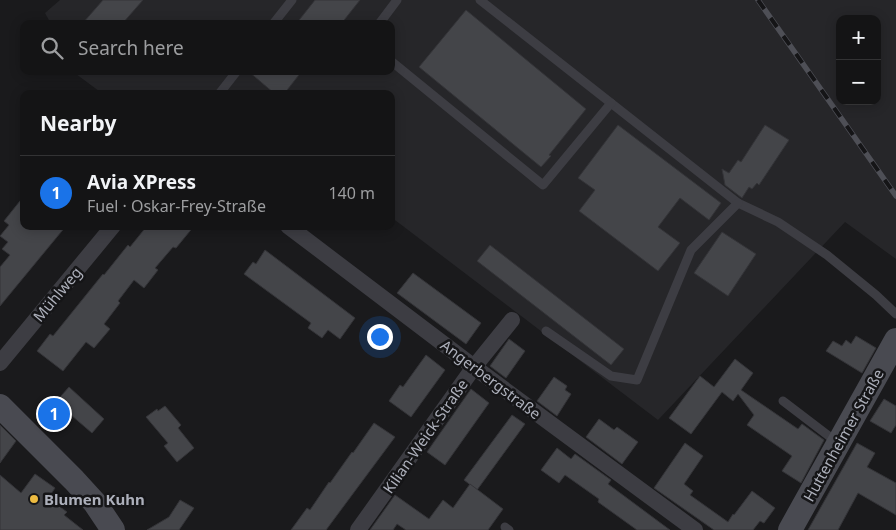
<!DOCTYPE html>
<meta charset="utf-8">
<style>
body{margin:0;font-family:"Noto Sans",sans-serif;background:#1d1d1e;color:#f1f3f6}
.controls{position:absolute;right:15px;top:15px;display:grid;overflow:hidden;border-radius:10px;box-shadow:0 2px 12px #0003}
.controls button{width:45px;height:45px;display:grid;place-items:center;padding:0;border:0;border-bottom:1px solid #333334;background:#141415;color:#f1f3f6;font:25px sans-serif}
.you{position:absolute;left:379px;top:336px;width:18px;height:18px;margin:-12px;border:4px solid #fff;border-radius:50%;background:#1a73e8;box-shadow:0 0 0 8px #1a73e833}
.badge{display:grid;place-items:center;width:32px;height:32px;border-radius:50%;background:#1a73e8;color:#fff;font-size:16px;font-weight:700}
.pin{position:absolute;translate:-50% -50%;border:2px solid #fff;box-shadow:0 1px 5px #0006}
.list{margin:0;padding:0;list-style:none}
h2{display:flex;justify-content:space-between;align-items:center;height:65px;margin:0;padding:0 20px;font-size:21px}
h2 small{font-size:16px;font-weight:400;color:#9d9ea0}
.list li{display:grid;grid-template-columns:32px 1fr auto;gap:15px;align-items:center;box-sizing:border-box;height:75px;padding:0 20px;border-top:1px solid #333334}
.list b{display:block;font-size:19px;white-space:nowrap}
.list p{margin:0;font-size:16px;white-space:nowrap;color:#9d9ea0}
.list em{font-size:16px;font-style:normal;color:#9d9ea0}
.icon{flex:none;width:28px;height:28px;fill:none;stroke:currentColor;stroke-width:2;stroke-linecap:round;stroke-linejoin:round}
.map{position:relative;flex:none;width:896px;height:530px;overflow:hidden}
.search{position:absolute;background:#141415;box-shadow:0 2px 12px #0003;left:20px;top:20px;width:375px;height:55px;display:flex;align-items:center;gap:12px;box-sizing:border-box;padding:0 18px;border-radius:10px;color:#9d9ea0;font-size:19px}
.panel{position:absolute;background:#141415;box-shadow:0 2px 12px #0003;left:20px;top:90px;width:375px;height:140px;border-radius:10px}
.map>svg:first-child{display:block}
.built{fill:#262629;fill-rule:evenodd}
.building{fill:#444549;stroke:#343438}
.lines{fill:none;stroke-linecap:round;stroke-linejoin:round}
.lane{stroke:#3d3d43;stroke-width:9}
.street{stroke:#3d3d43;stroke-width:16}
.secondary{stroke:#494a51;stroke-width:24}
.rail-casing{stroke:#4e4f56;stroke-width:5.5}
.rail{stroke:#151517;stroke-width:4;stroke-dasharray:11;stroke-linecap:butt}
.poi-dot{fill:#edbb41;stroke:#151517;stroke-width:2}
.labels{text-anchor:middle;dominant-baseline:central;stroke-width:5;stroke-linejoin:round;paint-order:stroke}
.street-label{font-size:15px;fill:#adb0bb;stroke:#151517}
.poi-label{font-size:15px;font-weight:bold;fill:#adb0bb;stroke:#151517;text-anchor:start}
</style>
<div class="map">
<svg width="896" height="530" viewBox="0 0 896 530">
<rect width="100%" height="100%" fill="#1a1a1c"/>
<path class="built" d="M60,0H896V259L845,222L658,420L391,217V94H103L76,74L74,71H391V24H51L45,13ZM840,19H877V101H840Z"/>
<g class="building">
<path d="M103,0H143L122,24H82Z"/>
<path d="M315,0H360L341,24H296Z"/>
<path d="M466,10L586,109L549,155L551,156L541,167L419,67Z"/>
<path d="M248,71H302L284,94H275Z"/>
<path d="M618,125L721,203L709,220L680,198L658,227L680,243L658,271L579,211L595,190L578,178Z"/>
<path d="M765,125L789,140L759,185L757,183L752,189L749,187L742,198L725,185L722,169L729,173L738,160L741,162Z"/>
<path d="M24,196V226H66L0,306V267L10,255L2,249L8,242L0,236L9,225L4,221Z"/>
<path d="M147,226H194L176,248L173,247L155,268L158,270L144,288L134,280L118,301L120,303L104,324L110,329L94,348L86,342L63,371L37,351L50,334L53,336L103,274L104,275L128,245L130,247Z"/>
<path d="M722,232L756,254L728,296L694,273Z"/>
<path d="M490,245L624,349L611,365L477,261Z"/>
<path d="M265,250L355,318L340,339L328,330L322,338L308,328L311,323L244,274L253,262L256,264Z"/>
<path d="M413,273L481,323L466,344L397,293Z"/>
<path d="M856,336L876,348L862,373L826,351L833,341L842,346L846,340L851,344Z"/>
<path d="M509,339L525,351L506,378L490,366Z"/>
<path d="M426,355L445,370L411,417L389,401L400,385L403,387Z"/>
<path d="M735,359L753,373L741,390L798,429L802,424L824,440L801,483L782,471L792,456L747,425L754,415L738,394L733,401L722,392L691,434L669,418L700,376L714,387Z"/>
<path d="M554,377L567,386L565,390L571,394L557,416L537,401Z"/>
<path d="M69,387L104,419L92,433L71,415L60,427L44,412L53,402L54,404Z"/>
<path d="M471,389L489,403L445,465L427,452Z"/>
<path d="M884,399L896,406V425L891,433L870,421Z"/>
<path d="M165,406L181,425L178,428L194,448L177,462L164,446L168,443L146,417L157,409L158,411Z"/>
<path d="M512,415L525,424L477,490L464,480Z"/>
<path d="M599,419L614,430L617,427L638,442L622,464L586,437Z"/>
<path d="M374,423L395,437L326,530H291L307,508L310,510L329,482L330,483L352,452L353,453Z"/>
<path d="M0,425L16,441L0,463Z"/>
<path d="M685,443L703,456L684,484L693,491L690,495L728,522L733,514L734,515L752,491L775,508L764,523L760,521L753,530H714L654,488Z"/>
<path d="M857,443L875,453L867,467L896,483V515L858,493L838,530H808Z"/>
<path d="M557,448L571,459L575,454L611,480L608,484L670,530H637L598,502L599,499L565,475L559,483L541,470Z"/>
<path d="M35,474L55,488L48,498L67,512L64,515L83,530H0V475L21,493Z"/>
<path d="M470,484L503,509L488,530H406L397,524L393,530H370L395,495L429,519L443,500L453,508Z"/>
<path d="M180,500L194,508L179,530H147L169,517Z"/>
</g>
<g class="lines">
<g class="lane">
<path d="M480,0L738,203L778,222L827,255L876,295L896,314"/>
<path d="M273,24L292,0"/>
<path d="M379,24L397,0"/>
<path d="M391,61L543,185L611,103"/>
<path d="M219,94L237,71"/>
<path d="M546,331L611,376L637,380L691,250L738,203"/>
<path d="M783,401L838,443"/>
<path d="M505,527L509,530"/>
</g>
<g class="street">
<path d="M288,226L474,367L695,530"/>
<path d="M0,363L113,226"/>
<path d="M358,530L474,367L512,320"/>
</g>
<g class="secondary">
<path d="M0,406L74,480L95,503L113,530"/>
<path d="M790,530L896,340"/>
</g>
<defs>
<path id="rail" d="M758,0L896,196"/>
</defs>
<use href="#rail" class="rail-casing"/>
<use href="#rail" class="rail"/>
</g>
<circle class="poi-dot" cx="34" cy="499" r="5"/>
<g class="labels">
<g class="street-label">
<text transform="translate(57 294) rotate(-50)">Mühlweg</text>
<text transform="translate(491 379) rotate(37)">Angerbergstraße</text>
<text transform="translate(843 435) rotate(-61)">Huttenheimer Straße</text>
<text transform="translate(425 436) rotate(-55)">Kilian-Weick-Straße</text>
</g>
<g class="poi-label">
<text x="44" y="499">Blumen Kuhn</text>
</g>
</g>
</svg>
<div class="controls">
<button>+</button>
<button>−</button>
</div>
<div class="you"></div>
<div class="pin badge" style="left:54px;top:414px">1</div>
<div class="search"><svg class="icon" aria-label="search" viewBox="0 0 24 24"><circle cx="10" cy="10" r="6"/><path d="M15 15l6 6"/></svg>Search here</div>
<section class="panel">
<h2>Nearby<small></small></h2>
<ul class="list">
<li><span class="badge">1</span><div><b>Avia XPress</b><p>Fuel · Oskar-Frey-Straße</p></div><em>140 m</em></li>
</ul>
</section>
</div>
